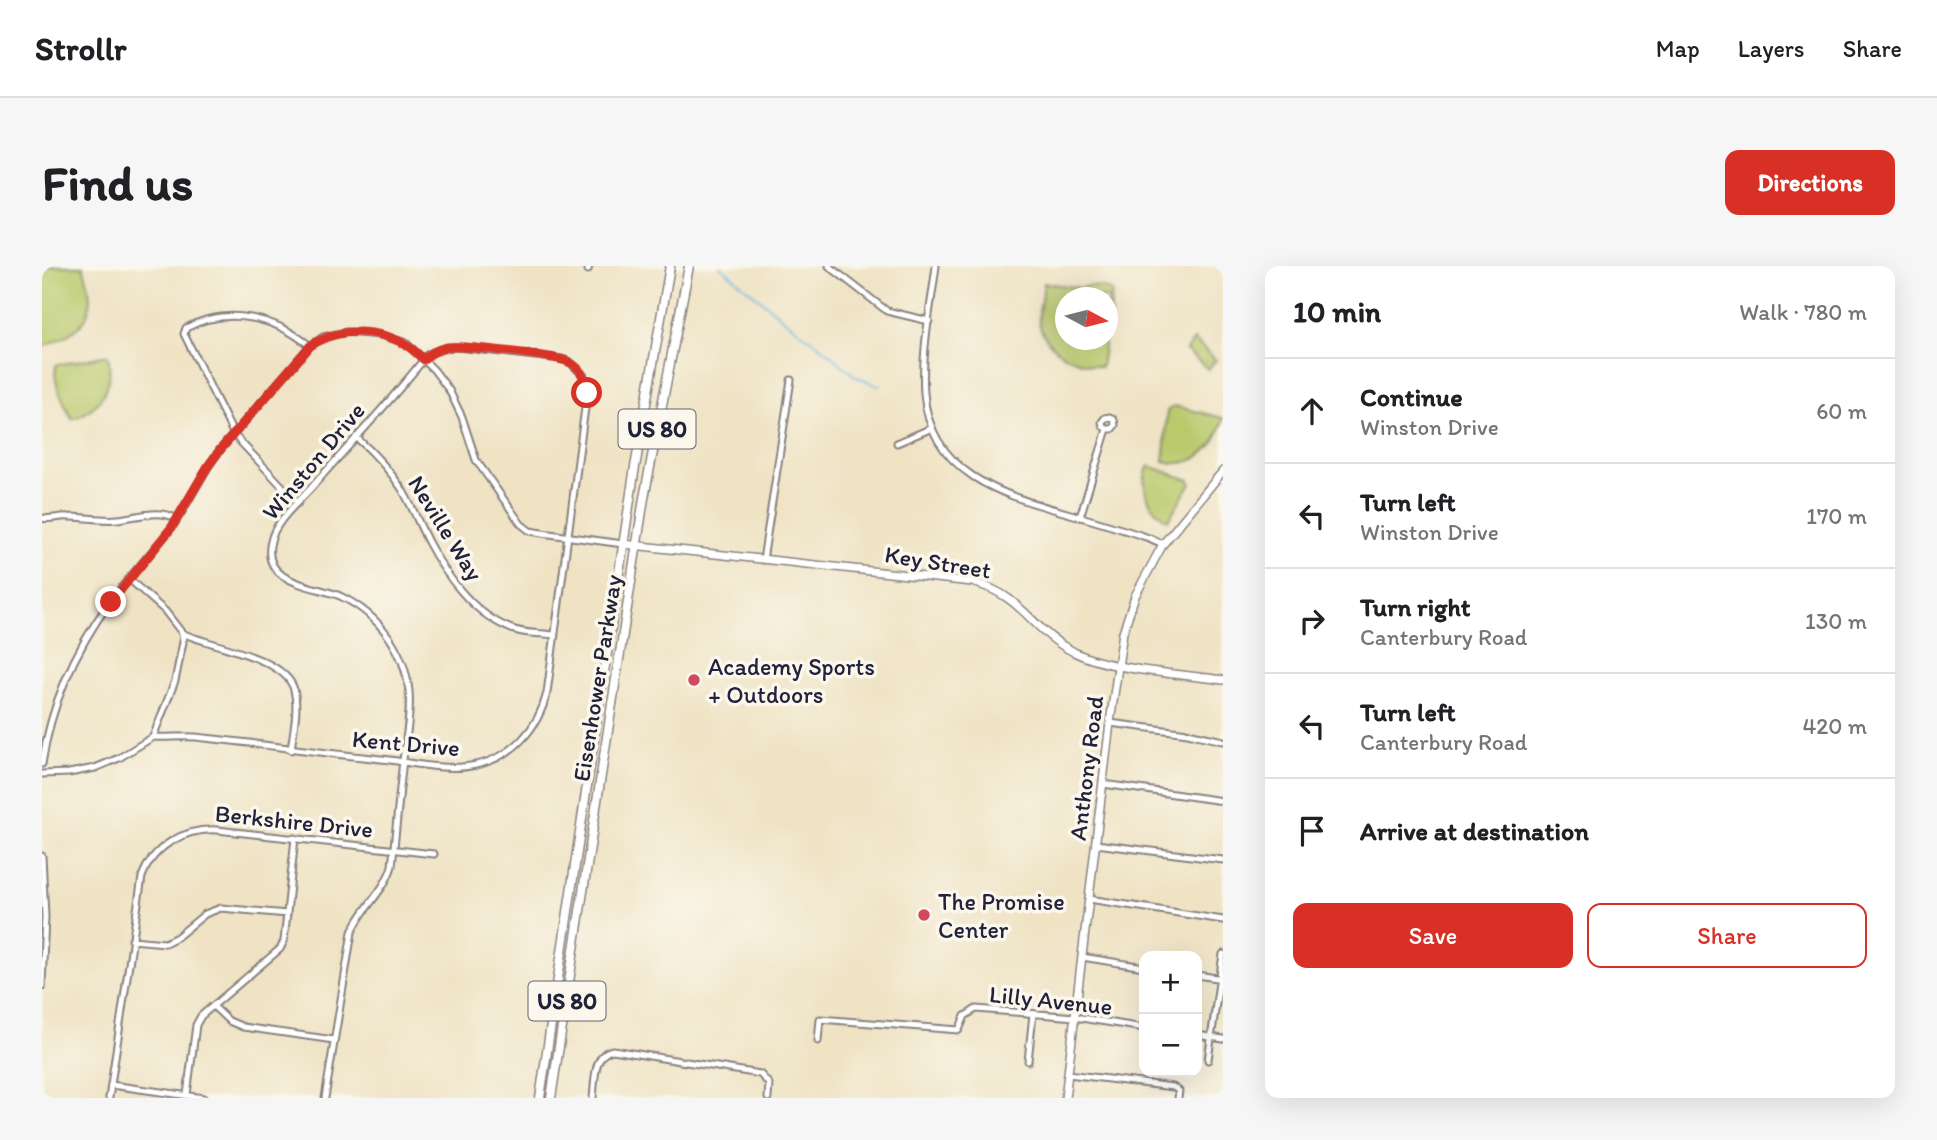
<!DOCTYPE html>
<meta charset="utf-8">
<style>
body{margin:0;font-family:Itim,sans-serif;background:#f6f6f6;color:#202124}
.controls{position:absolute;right:21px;bottom:21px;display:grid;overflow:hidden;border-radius:14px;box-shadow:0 7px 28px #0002}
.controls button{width:63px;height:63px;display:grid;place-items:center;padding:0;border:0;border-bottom:2px solid #e0e0e0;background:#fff;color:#202124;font:35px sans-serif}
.compass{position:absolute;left:1013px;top:21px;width:63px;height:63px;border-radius:50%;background:#fff;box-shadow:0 7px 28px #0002;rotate:97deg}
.stop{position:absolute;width:21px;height:21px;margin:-16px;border:5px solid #d93025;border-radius:50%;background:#fff}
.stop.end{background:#d93025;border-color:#fff;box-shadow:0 2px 7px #0008}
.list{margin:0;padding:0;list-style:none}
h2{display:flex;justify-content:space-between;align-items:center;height:91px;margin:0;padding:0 28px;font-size:30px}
h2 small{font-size:23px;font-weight:400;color:#757577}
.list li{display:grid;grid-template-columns:46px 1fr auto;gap:21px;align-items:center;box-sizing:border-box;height:105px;padding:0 28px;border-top:2px solid #e0e0e0}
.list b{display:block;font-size:26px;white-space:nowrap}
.list p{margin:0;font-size:23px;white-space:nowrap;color:#757577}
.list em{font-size:23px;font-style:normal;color:#757577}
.actions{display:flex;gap:14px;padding:21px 28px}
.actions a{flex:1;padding:16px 0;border:2px solid #d93025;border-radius:14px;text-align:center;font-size:24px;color:#d93025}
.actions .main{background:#d93025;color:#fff}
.icon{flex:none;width:38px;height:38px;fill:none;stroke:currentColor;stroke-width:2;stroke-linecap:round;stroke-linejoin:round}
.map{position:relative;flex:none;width:1181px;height:832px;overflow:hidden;border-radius:14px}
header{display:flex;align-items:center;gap:42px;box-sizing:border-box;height:98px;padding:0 35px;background:#fff;border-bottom:2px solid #e0e0e0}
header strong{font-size:33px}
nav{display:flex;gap:38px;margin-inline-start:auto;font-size:24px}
.intro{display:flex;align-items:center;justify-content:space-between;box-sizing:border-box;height:168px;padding:0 42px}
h1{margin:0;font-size:49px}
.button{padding:18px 32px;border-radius:14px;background:#d93025;color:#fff;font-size:24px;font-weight:700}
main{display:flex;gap:42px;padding:0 42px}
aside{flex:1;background:#fff;border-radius:14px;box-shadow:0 7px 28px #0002}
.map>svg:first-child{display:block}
.park{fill:url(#park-tufts);stroke:#6e7654;stroke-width:2}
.pitch{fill:#b9c96c;stroke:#6e7654;stroke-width:2}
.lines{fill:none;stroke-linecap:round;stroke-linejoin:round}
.stream{stroke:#67b2df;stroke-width:2}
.street-casing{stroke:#888280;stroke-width:9}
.secondary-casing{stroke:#888280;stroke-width:10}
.primary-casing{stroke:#888280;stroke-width:11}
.street{stroke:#fff;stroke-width:5}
.secondary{stroke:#fff;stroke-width:7}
.primary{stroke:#fff;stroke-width:8}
.route{stroke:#d93025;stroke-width:9}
.poi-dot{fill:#d1495b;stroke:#fbf7ec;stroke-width:2.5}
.labels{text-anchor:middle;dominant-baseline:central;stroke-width:7;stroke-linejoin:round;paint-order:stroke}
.shield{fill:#fbf7ec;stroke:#636270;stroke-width:2}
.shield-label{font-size:23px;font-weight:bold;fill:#22223b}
.street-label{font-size:24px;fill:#22223b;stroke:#fbf7ec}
.poi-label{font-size:24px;fill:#22223b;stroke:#fbf7ec;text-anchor:start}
</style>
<header>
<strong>Strollr</strong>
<nav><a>Map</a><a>Layers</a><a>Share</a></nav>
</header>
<div class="intro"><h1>Find us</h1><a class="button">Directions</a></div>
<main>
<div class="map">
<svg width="1181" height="832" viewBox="0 0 1181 832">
<defs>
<pattern id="park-tufts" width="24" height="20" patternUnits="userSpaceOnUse" patternTransform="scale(1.75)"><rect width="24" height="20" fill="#b9c96c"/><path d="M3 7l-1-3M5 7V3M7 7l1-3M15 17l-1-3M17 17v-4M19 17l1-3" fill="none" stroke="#9fac5e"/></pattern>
</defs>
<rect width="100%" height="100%" fill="#fbf7ec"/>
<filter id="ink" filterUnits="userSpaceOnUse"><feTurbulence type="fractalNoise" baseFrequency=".0143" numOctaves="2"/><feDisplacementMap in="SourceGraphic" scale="14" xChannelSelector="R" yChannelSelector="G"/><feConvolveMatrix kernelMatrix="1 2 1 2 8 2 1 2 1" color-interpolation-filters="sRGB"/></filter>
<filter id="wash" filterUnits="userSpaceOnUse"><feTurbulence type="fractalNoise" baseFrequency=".00686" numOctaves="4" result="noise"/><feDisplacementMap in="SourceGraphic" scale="28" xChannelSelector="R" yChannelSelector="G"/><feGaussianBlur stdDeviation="1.57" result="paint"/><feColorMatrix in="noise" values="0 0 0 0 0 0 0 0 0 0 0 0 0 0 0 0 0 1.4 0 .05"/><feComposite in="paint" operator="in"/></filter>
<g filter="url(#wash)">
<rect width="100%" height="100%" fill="#efe3c4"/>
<path class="park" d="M1152,74L1174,94L1166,103L1144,84Z"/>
<g class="pitch">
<path d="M0,0H41C57,48 46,63 0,81Z"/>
<path d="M1002,17L1039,22C1047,18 1063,21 1070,26L1068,52L1066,55V32H1024V74H1063L1059,101C1035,97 1006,86 998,60C994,49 1001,29 1002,17Z"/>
<path d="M66,89C72,119 59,143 30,153C23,138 10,116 14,99Z"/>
<path d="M1132,140L1181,152C1176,180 1152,204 1122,195L1125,145Z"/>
<path d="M1107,200L1148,214L1149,217L1126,254C1107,244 1096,219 1107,200Z"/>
</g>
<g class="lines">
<path class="stream" d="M678,0L744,55L781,82L813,110L837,120"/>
</g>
</g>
<g filter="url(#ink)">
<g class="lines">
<defs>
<g id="street">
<path d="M787,0L845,45L887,55"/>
<path d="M894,0C889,41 879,86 882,127C888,208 960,229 1025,247C1053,255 1080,263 1107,272L1121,278"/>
<path d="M546,4L547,0"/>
<path d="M314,171C332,187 347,203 360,223C370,240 377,258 386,276C403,308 430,346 465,361C478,368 497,367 512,369"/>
<path d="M855,177L890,162"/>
<path d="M256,237L192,169L142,68L144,62C186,40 233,51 268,80"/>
<path d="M1038,251L1065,163H1070L1073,159L1072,154L1068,151L1063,152L1060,156L1061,160L1065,163"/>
<path d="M0,252C10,254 17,250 27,251C44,251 60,255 76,253C95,251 118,242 135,253"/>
<path d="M721,294L749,114"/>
<path d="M140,367C168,380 244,391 252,424C257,442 251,466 249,484"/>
<path d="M1068,457L1146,467L1181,475"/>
<path d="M111,471C125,472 139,470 154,471C215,477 277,487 339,493C369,496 404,506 434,499C471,491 496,463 505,427L545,127L542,110L528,96L520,93L416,81L404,82L386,88C350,134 309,177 270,221C257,236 233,255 229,275C218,318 272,319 298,330C317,339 335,354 347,371C358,387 365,406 367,425C369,448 364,472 361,494C357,529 354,565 350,600C343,625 320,642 310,666L283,832"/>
<path d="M0,498C9,438 32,385 68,336C88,310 110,287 130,261C148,236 159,208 178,184L268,80L281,71L305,66L339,69L364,77L392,104L407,124L420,151L434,194L479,258L488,265L500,267L581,278"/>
<path d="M0,508L27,507L53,502L77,492L111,471L133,415L141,376L140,367L123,345L87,313"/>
<path d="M1061,518L1181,535"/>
<path d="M1054,578L1181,594"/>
<path d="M0,590L3,650L0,720"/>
<path d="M1047,633L1181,654"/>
<path d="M90,674L123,677L135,671L163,648L179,642L245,648"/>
<path d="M1040,691L1102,701"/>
<path d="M1155,709L1181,713"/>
<path d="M171,740L187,755L201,761L292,774"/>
<path d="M1155,769L1181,773"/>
<path d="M776,775L778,753L917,764L923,750L934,743L1033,751L1102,762"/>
<path d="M1166,794L1181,688"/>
<path d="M986,795L991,748"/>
<path d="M1026,808L1131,821L1137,825L1136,832"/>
<path d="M69,819L162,832"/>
<path d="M145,829L154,759L159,750L238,683L242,675L253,572"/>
<path d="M67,832L100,611C111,580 143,562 175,564L392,588"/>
<path d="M551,832C553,815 551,787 571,784L718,808L727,818L726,832"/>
</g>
<g id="secondary">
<path d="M581,278L930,316C982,329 990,366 1032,386C1067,404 1139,408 1181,414"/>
<path d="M1023,832L1068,457L1081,366L1093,330L1121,278L1181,205"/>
</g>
<g id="primary">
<path d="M498,832L592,207L628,0"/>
<path d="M509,832L602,232L647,0"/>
</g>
</defs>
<use href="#street" class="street-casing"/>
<use href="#secondary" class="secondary-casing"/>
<use href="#primary" class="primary-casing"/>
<use href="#street" class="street"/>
<use href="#secondary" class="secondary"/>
<use href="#primary" class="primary"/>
</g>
</g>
<g class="lines" filter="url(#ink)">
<path class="route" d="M69,336L130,261L166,200L178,184L268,80C302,57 354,63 382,94C388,86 396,83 406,81C420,79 515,90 527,96C540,102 544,114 545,127"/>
</g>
<g class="poi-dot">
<circle cx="652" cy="414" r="7"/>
<circle cx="882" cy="649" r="7"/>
</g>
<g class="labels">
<g class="shield">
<rect x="576.5" y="143.5" width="77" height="39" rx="5"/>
<rect x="486.5" y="715.5" width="77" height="39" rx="5"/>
</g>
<g class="shield-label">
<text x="615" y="163">US 80</text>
<text x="525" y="735">US 80</text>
</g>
<g class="street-label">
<text transform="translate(271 195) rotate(-50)">Winston Drive</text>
<text transform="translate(404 262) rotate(58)">Neville Way</text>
<text transform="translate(896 296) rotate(9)">Key Street</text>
<text transform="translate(555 412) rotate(-81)">Eisenhower Parkway</text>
<text transform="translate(364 477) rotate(5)">Kent Drive</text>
<text transform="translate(1044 502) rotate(-83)">Anthony Road</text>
<text transform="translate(252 555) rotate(6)">Berkshire Drive</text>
<text transform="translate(1009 734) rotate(6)">Lilly Avenue</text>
</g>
<g class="poi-label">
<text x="666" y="400">Academy Sports<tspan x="666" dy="28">+ Outdoors</tspan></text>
<text x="896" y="635">The Promise<tspan x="896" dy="28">Center</tspan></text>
</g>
</g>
</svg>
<div class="controls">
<button>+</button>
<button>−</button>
</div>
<svg class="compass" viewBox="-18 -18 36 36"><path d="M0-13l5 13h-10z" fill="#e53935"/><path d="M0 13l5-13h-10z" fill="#757577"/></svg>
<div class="stop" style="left:545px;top:127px"></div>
<div class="stop end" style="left:69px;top:336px"></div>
</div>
<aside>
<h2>10 min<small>Walk · 780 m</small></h2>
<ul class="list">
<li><svg class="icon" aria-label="ahead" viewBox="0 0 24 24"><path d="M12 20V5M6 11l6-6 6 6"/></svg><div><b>Continue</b><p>Winston Drive</p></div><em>60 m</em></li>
<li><svg class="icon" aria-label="left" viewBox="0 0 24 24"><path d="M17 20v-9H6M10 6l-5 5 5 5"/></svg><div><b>Turn left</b><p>Winston Drive</p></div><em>170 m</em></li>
<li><svg class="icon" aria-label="right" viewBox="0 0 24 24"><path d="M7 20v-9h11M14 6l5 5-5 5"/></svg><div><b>Turn right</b><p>Canterbury Road</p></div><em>130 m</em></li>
<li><svg class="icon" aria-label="left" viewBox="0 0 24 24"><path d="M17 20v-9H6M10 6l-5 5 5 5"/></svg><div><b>Turn left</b><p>Canterbury Road</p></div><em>420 m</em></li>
<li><svg class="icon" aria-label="arrive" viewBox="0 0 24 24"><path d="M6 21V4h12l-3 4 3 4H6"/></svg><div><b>Arrive at destination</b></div></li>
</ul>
<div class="actions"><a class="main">Save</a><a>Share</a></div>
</aside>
</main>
